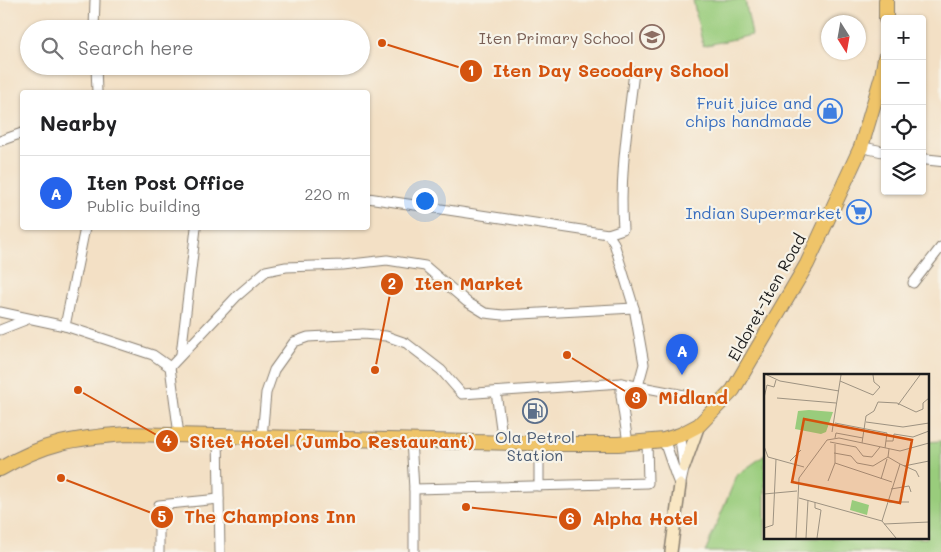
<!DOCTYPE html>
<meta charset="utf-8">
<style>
body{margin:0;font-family:Mali,sans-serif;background:#f6f6f6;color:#202124}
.controls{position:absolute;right:15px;top:15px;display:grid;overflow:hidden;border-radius:5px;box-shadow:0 1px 4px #0004}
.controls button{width:45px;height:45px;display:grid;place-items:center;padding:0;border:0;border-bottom:1px solid #e0e0e0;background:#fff;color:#202124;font:25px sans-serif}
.compass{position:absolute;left:821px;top:15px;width:45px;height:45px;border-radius:50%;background:#fff;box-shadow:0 1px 4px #0004;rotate:169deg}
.you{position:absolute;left:424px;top:200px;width:18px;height:18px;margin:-12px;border:4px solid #fff;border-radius:50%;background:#1a73e8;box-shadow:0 0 0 8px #1a73e833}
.badge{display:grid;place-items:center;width:32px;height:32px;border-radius:50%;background:#2563eb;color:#fff;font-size:16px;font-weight:700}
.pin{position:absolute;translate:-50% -41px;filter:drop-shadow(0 1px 2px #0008)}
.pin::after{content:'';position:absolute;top:26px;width:18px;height:15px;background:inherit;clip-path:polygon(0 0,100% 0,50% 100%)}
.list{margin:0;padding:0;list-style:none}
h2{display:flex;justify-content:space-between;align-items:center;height:65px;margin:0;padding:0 20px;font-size:21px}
h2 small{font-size:16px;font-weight:400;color:#757577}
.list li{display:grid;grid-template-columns:32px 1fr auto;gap:15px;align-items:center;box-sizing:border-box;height:75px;padding:0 20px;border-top:1px solid #e0e0e0}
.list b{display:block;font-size:19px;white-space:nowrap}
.list p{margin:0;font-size:16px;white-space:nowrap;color:#757577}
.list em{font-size:16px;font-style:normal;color:#757577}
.icon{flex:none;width:28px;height:28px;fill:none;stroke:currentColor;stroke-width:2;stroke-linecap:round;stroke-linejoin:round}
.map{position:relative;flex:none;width:941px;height:552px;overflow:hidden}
.search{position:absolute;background:#fff;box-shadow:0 1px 4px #0004;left:20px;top:20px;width:350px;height:55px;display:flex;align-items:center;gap:12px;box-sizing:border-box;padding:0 18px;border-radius:28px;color:#757577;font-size:19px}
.panel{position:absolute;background:#fff;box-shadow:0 1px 4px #0004;left:20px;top:90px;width:350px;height:140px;border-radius:5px}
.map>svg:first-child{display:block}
.pitch{fill:#99cc7c;stroke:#5a744c}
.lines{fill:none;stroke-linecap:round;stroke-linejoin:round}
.minor-casing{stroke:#887e70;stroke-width:11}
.tertiary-casing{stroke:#887e70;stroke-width:12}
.secondary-casing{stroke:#887e70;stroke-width:14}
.primary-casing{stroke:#887e70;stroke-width:16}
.minor{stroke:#fff;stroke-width:9}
.tertiary{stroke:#fff;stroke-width:10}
.secondary{stroke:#f9e7c3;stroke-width:11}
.primary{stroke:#efc469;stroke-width:14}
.labels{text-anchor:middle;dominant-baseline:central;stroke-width:4.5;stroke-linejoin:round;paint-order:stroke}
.education-label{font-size:16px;fill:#785e54;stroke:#f7f3e8;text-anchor:end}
.shop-label{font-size:16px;fill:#366cbe;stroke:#f7f3e8;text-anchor:end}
.street-label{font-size:16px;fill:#1c1c1c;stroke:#f7f3e8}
.service-label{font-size:16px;fill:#4e5e75;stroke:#f7f3e8}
.inset-road{fill:none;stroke:#9d9281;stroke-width:1}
.view{fill:#d4530e;fill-opacity:0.15;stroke:#d4530e;stroke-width:2.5}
.inset-edge{fill:none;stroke:#1c1c1c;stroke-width:2.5}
.leader{fill:none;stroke:#d4530e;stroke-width:2}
.callout-dot{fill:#d4530e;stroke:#f7f3e8;stroke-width:2}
.mark-label{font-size:15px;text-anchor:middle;font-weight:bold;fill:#fff}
.callout-label{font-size:18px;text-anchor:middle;font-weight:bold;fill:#d4530e;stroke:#f7f3e8;stroke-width:4.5;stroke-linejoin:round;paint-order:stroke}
</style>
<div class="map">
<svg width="941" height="552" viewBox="0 0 941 552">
<rect width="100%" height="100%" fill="#f7f3e8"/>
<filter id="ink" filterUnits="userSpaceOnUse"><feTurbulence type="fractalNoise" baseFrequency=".02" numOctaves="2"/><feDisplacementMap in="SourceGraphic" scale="10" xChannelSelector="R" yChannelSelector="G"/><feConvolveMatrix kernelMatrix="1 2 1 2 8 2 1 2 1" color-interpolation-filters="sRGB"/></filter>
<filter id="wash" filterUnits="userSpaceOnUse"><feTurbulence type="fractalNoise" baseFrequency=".0096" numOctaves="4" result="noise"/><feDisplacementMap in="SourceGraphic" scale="20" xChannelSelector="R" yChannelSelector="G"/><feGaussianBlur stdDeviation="1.12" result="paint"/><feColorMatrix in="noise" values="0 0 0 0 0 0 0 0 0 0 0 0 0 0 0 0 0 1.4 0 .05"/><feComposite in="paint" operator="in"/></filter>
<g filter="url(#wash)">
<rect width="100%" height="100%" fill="#f3e0c5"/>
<g class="pitch">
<path d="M693,0H745L752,35L703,46Z"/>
<path d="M941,441V552H705L737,475L765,455V538H927V442Z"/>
</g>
</g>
<g filter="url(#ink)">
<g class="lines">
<defs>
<g id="minor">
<path d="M94,29L95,0"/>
<path d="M96,66L97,92"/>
<path d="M0,141L22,133"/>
<path d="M368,198L608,234L614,243L634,308L644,364L638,386"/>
<path d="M85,228L65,326L153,355L170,367L179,435"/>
<path d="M608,234L623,229C619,176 628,124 634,72"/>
<path d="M913,283L941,247"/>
<path d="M0,312L65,326"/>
<path d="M0,330L28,319"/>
<path d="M181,354L196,228"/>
<path d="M170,367L237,296L266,271L286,267L343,265L387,260L425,266L467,302L485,313L503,315L634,308"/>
<path d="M621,383V396L628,443"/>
<path d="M496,392L503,443"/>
<path d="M218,435L220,552"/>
<path d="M262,437L266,393L274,370L294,342L308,337L363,334L386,336L406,343L441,370L462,394L621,383L684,395"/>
<path d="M411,440L414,489V552"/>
<path d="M539,486V444"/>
<path d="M414,489L648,483L647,441"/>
<path d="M159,552V505L219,499"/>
</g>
<g id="tertiary">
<path d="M861,147L885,152"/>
<path d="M922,159L941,161"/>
<path d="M664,440L676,475L680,485"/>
<path d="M680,485L684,467L680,435"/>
</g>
<g id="secondary">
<path d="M684,467L699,425"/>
<path d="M671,552L680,485"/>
</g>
<g id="primary">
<path d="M886,0V19"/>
<path d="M0,469C46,442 75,438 127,434L562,444H618L664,440L680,435L699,425L733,390L807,264L861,147L882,76L885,58"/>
</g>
</defs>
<use href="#minor" class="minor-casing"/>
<use href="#tertiary" class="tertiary-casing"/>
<use href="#secondary" class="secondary-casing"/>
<use href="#primary" class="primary-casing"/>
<use href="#minor" class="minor"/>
<use href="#tertiary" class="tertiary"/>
<use href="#secondary" class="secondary"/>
<use href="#primary" class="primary"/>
</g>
</g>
<defs>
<symbol id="school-ring" viewBox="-11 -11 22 22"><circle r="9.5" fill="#f7f3e8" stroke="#8d6e63" stroke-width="1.5"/><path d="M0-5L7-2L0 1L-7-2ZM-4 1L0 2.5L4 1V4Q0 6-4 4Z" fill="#8d6e63"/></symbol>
<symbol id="shop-ring" viewBox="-11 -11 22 22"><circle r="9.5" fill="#f7f3e8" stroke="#3f7fe0" stroke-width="1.5"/><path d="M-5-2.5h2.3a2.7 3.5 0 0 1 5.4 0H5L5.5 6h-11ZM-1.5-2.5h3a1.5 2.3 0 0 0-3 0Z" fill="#3f7fe0"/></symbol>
<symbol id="supermarket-ring" viewBox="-11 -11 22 22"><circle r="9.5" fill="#f7f3e8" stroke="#3f7fe0" stroke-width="1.5"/><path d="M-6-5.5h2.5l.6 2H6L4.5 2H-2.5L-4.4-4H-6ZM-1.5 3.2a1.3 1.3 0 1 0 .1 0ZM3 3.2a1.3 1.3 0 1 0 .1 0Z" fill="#3f7fe0"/></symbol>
<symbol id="fuel-ring" viewBox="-11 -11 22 22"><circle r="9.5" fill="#f7f3e8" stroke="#5c6f8a" stroke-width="1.5"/><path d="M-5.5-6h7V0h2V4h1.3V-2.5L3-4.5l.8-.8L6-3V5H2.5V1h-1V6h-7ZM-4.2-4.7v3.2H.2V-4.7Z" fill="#5c6f8a"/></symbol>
</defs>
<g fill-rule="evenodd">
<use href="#school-ring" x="638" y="23" width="28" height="28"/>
<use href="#shop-ring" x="816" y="97" width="28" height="28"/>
<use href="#supermarket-ring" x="845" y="198" width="28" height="28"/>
<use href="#fuel-ring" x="521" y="397" width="28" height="28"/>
</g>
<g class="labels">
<g class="education-label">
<text x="634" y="37">Iten Primary School</text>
</g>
<g class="shop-label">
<text x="812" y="102">Fruit juice and<tspan x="812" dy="18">chips handmade</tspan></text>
<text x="842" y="212">Indian Supermarket</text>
</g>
<g class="street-label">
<text transform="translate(766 297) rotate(-61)">Eldoret-Iten Road</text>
</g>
<g class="service-label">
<text x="535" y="436">Ola Petrol<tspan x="535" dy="18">Station</tspan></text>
</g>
</g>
<g transform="translate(764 374)">
<rect width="165" height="165" fill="#f3e0c5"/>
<path d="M45,36L69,38L62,58L57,60L31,55L34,37ZM88,126L105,131L103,141L86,136Z" fill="#99cc7c"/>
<path class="inset-road" d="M3,1L16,7L75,17M76,7L109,21L116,13L110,8L109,1M0,24L3,11L10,13L12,6M13,24L72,29M134,31L156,1M102,48L139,53L165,49M71,49L123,59L121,74M68,58L77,1M71,64L72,59L99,64M122,67H129L130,60L149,63L165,57M66,68L92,73L99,82L108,83L116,73M98,69L102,42L110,37L114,28L133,29L152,38L159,35V29L165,24M71,70V89L128,108M0,72L4,83L40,93M70,79L87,82L93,89L109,92L124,83M26,87L37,76M136,90L152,97L155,103M140,92L165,87M117,105L123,85M64,107L71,89M127,115L145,112L147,118M0,120L33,117M35,124L118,147L132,164M51,128V134L57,136L53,164M125,128H145M118,147L136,90L124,83L125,75M120,150L165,148M0,154L9,151L12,85M32,164L35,104L63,66L75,64L136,77L165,69M42,164L44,126"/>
<path class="view" d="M40,45L148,66L136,129L28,108Z"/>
<rect width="165" height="165" class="inset-edge"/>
</g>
<path class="leader" d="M382 43L471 71M375 370L392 284M567 355L636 398M78 390L167 441M61 478L162 517M466 507L570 519"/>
<g class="callout-dot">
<circle cx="382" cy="43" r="5"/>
<circle cx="375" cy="370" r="5"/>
<circle cx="567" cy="355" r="5"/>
<circle cx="78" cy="390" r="5"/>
<circle cx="61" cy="478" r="5"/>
<circle cx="466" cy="507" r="5"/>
<circle cx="471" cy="71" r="12"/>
<circle cx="392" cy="284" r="12"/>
<circle cx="636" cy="398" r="12"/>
<circle cx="167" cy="441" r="12"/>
<circle cx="162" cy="517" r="12"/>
<circle cx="570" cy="519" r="12"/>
</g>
<g class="mark-label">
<text x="471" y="76">1</text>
<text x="392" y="289">2</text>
<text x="636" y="403">3</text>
<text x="167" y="446">4</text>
<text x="162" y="522">5</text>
<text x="570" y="524">6</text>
</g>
<g class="callout-label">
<text x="611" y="77">Iten Day Secodary School</text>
<text x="469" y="290">Iten Market</text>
<text x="693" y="404">Midland</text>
<text x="332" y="448">Sitet Hotel (Jumbo Restaurant)</text>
<text x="270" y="523">The Champions Inn</text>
<text x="645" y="525">Alpha Hotel</text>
</g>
</svg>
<div class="controls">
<button>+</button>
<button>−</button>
<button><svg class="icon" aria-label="locate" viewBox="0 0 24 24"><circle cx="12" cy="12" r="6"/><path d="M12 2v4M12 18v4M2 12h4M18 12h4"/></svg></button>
<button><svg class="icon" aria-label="layers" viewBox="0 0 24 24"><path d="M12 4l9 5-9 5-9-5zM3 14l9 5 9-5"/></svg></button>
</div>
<svg class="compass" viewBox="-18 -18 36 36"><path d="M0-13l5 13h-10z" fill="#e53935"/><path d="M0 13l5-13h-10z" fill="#757577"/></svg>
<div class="you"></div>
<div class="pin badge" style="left:682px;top:375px">A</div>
<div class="search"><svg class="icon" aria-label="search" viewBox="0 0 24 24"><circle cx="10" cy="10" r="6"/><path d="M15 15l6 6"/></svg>Search here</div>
<section class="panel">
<h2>Nearby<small></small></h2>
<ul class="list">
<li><span class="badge">A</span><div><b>Iten Post Office</b><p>Public building</p></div><em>220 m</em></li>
</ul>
</section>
</div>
